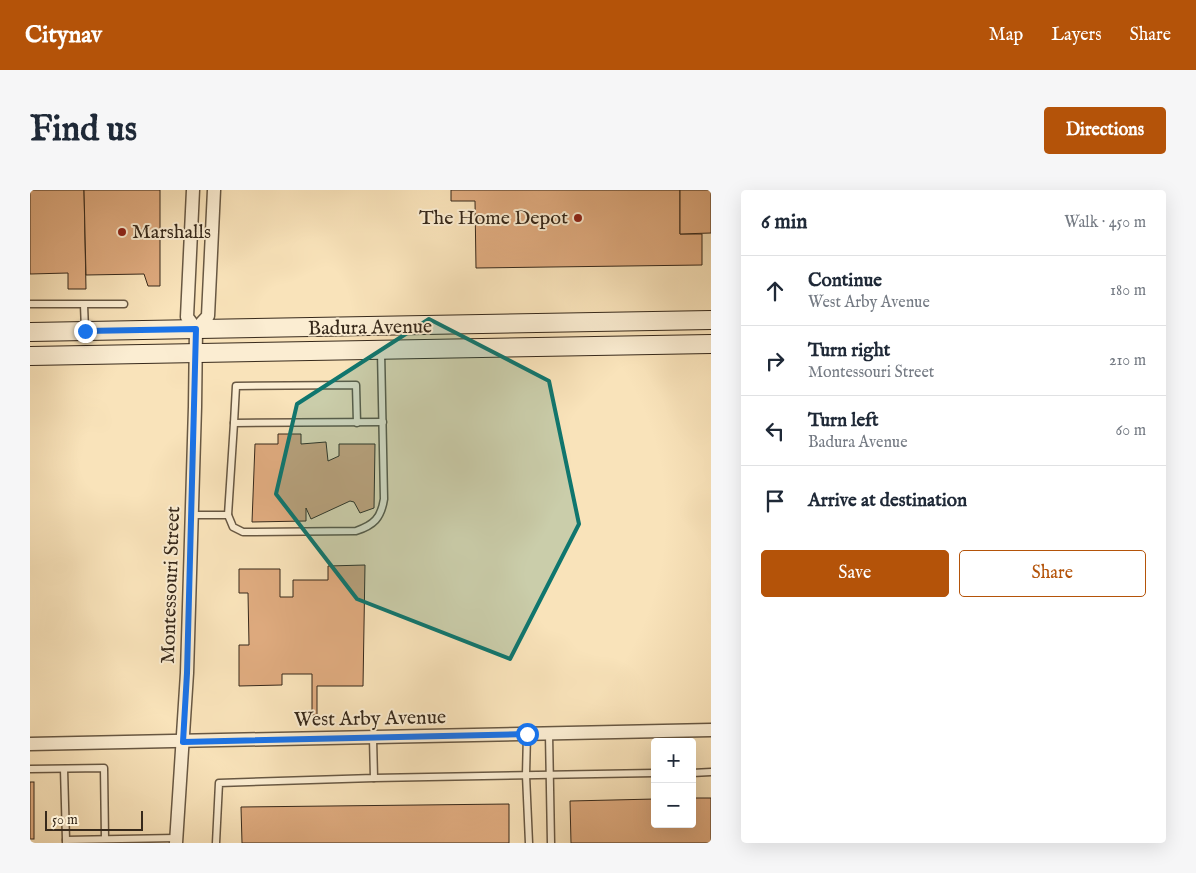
<!DOCTYPE html>
<meta charset="utf-8">
<style>
body{margin:0;font-family:"IM FELL English",serif;background:#f6f6f7;color:#1f2937}
.controls{position:absolute;right:15px;bottom:15px;display:grid;overflow:hidden;border-radius:5px;box-shadow:0 5px 20px #0002}
.controls button{width:45px;height:45px;display:grid;place-items:center;padding:0;border:0;border-bottom:1px solid #e0e1e3;background:#fff;color:#1f2937;font:25px sans-serif}
.scale{position:absolute;left:15px;bottom:12px;width:98px;box-sizing:border-box;padding-left:5px;border:2px solid #37291b;border-top:0;font-size:14px;line-height:18px;white-space:nowrap;color:#37291b;-webkit-text-stroke:4px #fbedd2;paint-order:stroke}
.stop{position:absolute;width:15px;height:15px;margin:-11px;border:4px solid #1a73e8;border-radius:50%;background:#fff}
.stop.end{background:#1a73e8;border-color:#fff;box-shadow:0 1px 5px #0008}
.list{margin:0;padding:0;list-style:none}
h2{display:flex;justify-content:space-between;align-items:center;height:65px;margin:0;padding:0 20px;font-size:21px}
h2 small{font-size:16px;font-weight:400;color:#747a83}
.list li{display:grid;grid-template-columns:32px 1fr auto;gap:15px;align-items:center;box-sizing:border-box;height:70px;padding:0 20px;border-top:1px solid #e0e1e3}
.list b{display:block;font-size:19px;white-space:nowrap}
.list p{margin:0;font-size:16px;white-space:nowrap;color:#747a83}
.list em{font-size:16px;font-style:normal;color:#747a83}
.actions{display:flex;gap:10px;padding:15px 20px}
.actions a{flex:1;padding:11px 0;border:1px solid #b45309;border-radius:5px;text-align:center;font-size:18px;color:#b45309}
.actions .main{background:#b45309;color:#fff}
.icon{flex:none;width:28px;height:28px;fill:none;stroke:currentColor;stroke-width:2;stroke-linecap:round;stroke-linejoin:round}
.map{position:relative;flex:none;width:681px;height:653px;overflow:hidden;border-radius:5px}
header{display:flex;align-items:center;gap:30px;box-sizing:border-box;height:70px;padding:0 25px;background:#b45309;color:#fff}
header strong{font-size:24px}
nav{display:flex;gap:28px;margin-inline-start:auto;font-size:18px}
.intro{display:flex;align-items:center;justify-content:space-between;box-sizing:border-box;height:120px;padding:0 30px}
h1{margin:0;font-size:35px}
.button{padding:12px 22px;border-radius:5px;background:#b45309;color:#fff;font-size:18px;font-weight:700}
main{display:flex;gap:30px;padding:0 30px}
aside{flex:1;background:#fff;border-radius:5px;box-shadow:0 5px 20px #0002}
.map>svg:first-child{display:block}
.building{fill:#dfab7f;stroke:#37291b}
.lines{fill:none;stroke-linecap:round;stroke-linejoin:round}
.lane-casing{stroke:#685843;stroke-width:9}
.street-casing{stroke:#685843;stroke-width:15}
.secondary-casing{stroke:#37291b;stroke-width:20}
.lane{stroke:#fbedd2;stroke-width:6}
.street{stroke:#fbedd2;stroke-width:12}
.secondary{stroke:#fbedd2;stroke-width:18}
.route{stroke:#1a73e8;stroke-width:6}
.marked{fill:#0f766e;fill-opacity:0.2;stroke:#0f766e;stroke-width:4;stroke-linejoin:round}
.poi-dot{fill:#8f2418;stroke:#fbedd2;stroke-width:2}
.labels{text-anchor:middle;dominant-baseline:central;stroke-width:4;stroke-linejoin:round;paint-order:stroke}
.poi-label{font-size:20px;fill:#37291b;stroke:#fbedd2;text-anchor:end}
.street-label{font-size:20px;fill:#37291b;stroke:#fbedd2}
</style>
<header>
<strong>Citynav</strong>
<nav><a>Map</a><a>Layers</a><a>Share</a></nav>
</header>
<div class="intro"><h1>Find us</h1><a class="button">Directions</a></div>
<main>
<div class="map">
<svg width="681" height="653" viewBox="0 0 681 653">
<rect width="100%" height="100%" fill="#f9e3ba"/>
<filter id="stains"><feTurbulence type="fractalNoise" baseFrequency=".004" numOctaves="4"/><feColorMatrix values="0 0 0 0 .2 0 0 0 0 .09 0 0 0 0 .02 0 0 0 .5 -.17"/></filter>
<radialGradient id="worn" r=".72"><stop offset=".6" stop-color="#630" stop-opacity="0"/><stop offset="1" stop-color="#630" stop-opacity=".3"/></radialGradient>
<g class="building">
<path d="M0,0H54L56,99H38V83L0,84Z"/>
<path d="M54,0H130V96H118L114,84L56,85Z"/>
<path d="M421,0H650V44H672V75L446,78L445,11H421Z"/>
<path d="M650,0H681V43L650,44Z"/>
<path d="M248,244H271V254L296,252L298,271L309,266V254H345L344,318L330,323L324,312L320,311L281,329L276,318V331L222,332L225,254H248Z"/>
<path d="M335,375L333,496H287V525H282V484H252V495L209,496V455H219L218,403H209V379H250V407H263V390H298V376Z"/>
<rect x="0" y="592" width="4" height="57"/>
<path d="M662,608H681V653H541L540,611L625,609V634H662Z"/>
<path d="M479,614V653H212L211,617Z"/>
</g>
<g class="lines">
<defs>
<g id="lane">
<path d="M0,114H94"/>
<path d="M54,115L55,140"/>
<path d="M204,233L206,196L326,195L327,233"/>
<path d="M162,325H198L203,337L213,342L326,341C344,335 351,328 354,309L351,161"/>
<path d="M198,325L204,233L353,232"/>
<path d="M497,544L496,585L499,653"/>
<path d="M519,544L521,653"/>
<path d="M0,579L74,578L75,649"/>
<path d="M34,579L36,650"/>
<path d="M662,583L681,582"/>
<path d="M344,588L625,583"/>
<path d="M36,653V650L146,648"/>
<path d="M186,653L189,593L344,588L343,548"/>
</g>
<g id="street">
<path d="M166,139L178,126L184,0"/>
<path d="M0,554L681,540"/>
<path d="M146,653L157,483L165,217L166,139L157,127L163,0"/>
</g>
<g id="secondary">
<path d="M0,142L681,130"/>
<path d="M0,166L681,154"/>
</g>
</defs>
<use href="#lane" class="lane-casing"/>
<use href="#street" class="street-casing"/>
<use href="#secondary" class="secondary-casing"/>
<use href="#lane" class="lane"/>
<use href="#street" class="street"/>
<use href="#secondary" class="secondary"/>
</g>
<g class="lines">
<path class="route" d="M55,141L166,139L157,483L153,552L497,544"/>
</g>
<path class="marked" d="M399,129L519,191L549,334L480,469L327,409L246,304L267,214Z"/>
<g class="poi-dot">
<circle cx="548" cy="28" r="5"/>
<circle cx="92" cy="42" r="5"/>
</g>
<g class="labels">
<g class="poi-label">
<text x="538" y="28">The Home Depot</text>
<text x="102" y="42" text-anchor="start">Marshalls</text>
</g>
<g class="street-label">
<text transform="translate(340 138) rotate(-1)">Badura Avenue</text>
<text transform="translate(141 395) rotate(-88)">Montessouri Street</text>
<text transform="translate(340 529) rotate(-1)">West Arby Avenue</text>
</g>
</g>
<rect width="100%" height="100%" filter="url(#stains)"/>
<rect width="100%" height="100%" fill="url(#worn)"/>
</svg>
<div class="controls">
<button>+</button>
<button>−</button>
</div>
<div class="scale">50 m</div>
<div class="stop" style="left:497px;top:544px"></div>
<div class="stop end" style="left:55px;top:141px"></div>
</div>
<aside>
<h2>6 min<small>Walk · 450 m</small></h2>
<ul class="list">
<li><svg class="icon" aria-label="ahead" viewBox="0 0 24 24"><path d="M12 20V5M6 11l6-6 6 6"/></svg><div><b>Continue</b><p>West Arby Avenue</p></div><em>180 m</em></li>
<li><svg class="icon" aria-label="right" viewBox="0 0 24 24"><path d="M7 20v-9h11M14 6l5 5-5 5"/></svg><div><b>Turn right</b><p>Montessouri Street</p></div><em>210 m</em></li>
<li><svg class="icon" aria-label="left" viewBox="0 0 24 24"><path d="M17 20v-9H6M10 6l-5 5 5 5"/></svg><div><b>Turn left</b><p>Badura Avenue</p></div><em>60 m</em></li>
<li><svg class="icon" aria-label="arrive" viewBox="0 0 24 24"><path d="M6 21V4h12l-3 4 3 4H6"/></svg><div><b>Arrive at destination</b></div></li>
</ul>
<div class="actions"><a class="main">Save</a><a>Share</a></div>
</aside>
</main>
